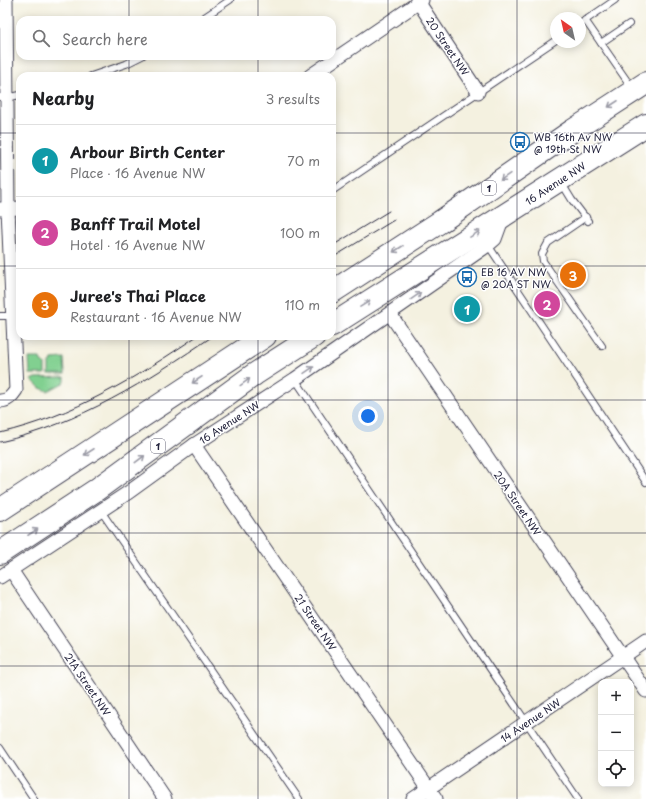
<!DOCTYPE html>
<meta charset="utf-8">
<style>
body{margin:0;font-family:"Playpen Sans",sans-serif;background:#f2f2f2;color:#202124}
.controls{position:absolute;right:12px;bottom:12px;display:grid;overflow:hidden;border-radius:8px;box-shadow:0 2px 10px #0003}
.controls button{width:36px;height:36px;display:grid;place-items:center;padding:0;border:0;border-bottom:1px solid #e0e0e0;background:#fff;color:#202124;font:20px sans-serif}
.compass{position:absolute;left:550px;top:12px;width:36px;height:36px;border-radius:50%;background:#fff;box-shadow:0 2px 10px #0003;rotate:326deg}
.you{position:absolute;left:368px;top:416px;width:14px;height:14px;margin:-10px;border:3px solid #fff;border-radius:50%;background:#1a73e8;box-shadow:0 0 0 6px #1a73e833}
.badge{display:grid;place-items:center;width:26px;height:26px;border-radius:50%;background:#1f6fb2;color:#fff;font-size:13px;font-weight:700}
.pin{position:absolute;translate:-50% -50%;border:2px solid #fff;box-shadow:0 1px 4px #0006}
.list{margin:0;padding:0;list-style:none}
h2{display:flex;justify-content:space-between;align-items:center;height:52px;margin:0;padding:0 16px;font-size:17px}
h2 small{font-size:13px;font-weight:400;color:#757577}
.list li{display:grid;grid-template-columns:26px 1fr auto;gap:12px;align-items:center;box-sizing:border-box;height:72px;padding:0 16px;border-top:1px solid #e0e0e0}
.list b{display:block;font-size:15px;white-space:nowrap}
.list p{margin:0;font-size:13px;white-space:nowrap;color:#757577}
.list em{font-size:13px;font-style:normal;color:#757577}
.icon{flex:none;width:22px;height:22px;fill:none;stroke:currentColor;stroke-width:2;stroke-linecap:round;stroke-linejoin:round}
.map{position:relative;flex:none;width:646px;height:799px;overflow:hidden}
.search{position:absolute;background:#fff;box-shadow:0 2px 10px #0003;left:16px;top:16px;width:320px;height:44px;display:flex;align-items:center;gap:10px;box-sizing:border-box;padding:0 14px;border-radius:12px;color:#757577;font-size:15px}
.panel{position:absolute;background:#fff;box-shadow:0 2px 10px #0003;left:16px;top:72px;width:320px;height:268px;border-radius:12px}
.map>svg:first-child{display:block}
.green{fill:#81d090;stroke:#527966}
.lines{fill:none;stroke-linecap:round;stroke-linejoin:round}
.lane-casing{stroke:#424154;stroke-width:8}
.street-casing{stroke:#424154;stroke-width:15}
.highway-casing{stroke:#424154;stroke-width:24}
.lane{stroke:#fff;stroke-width:6}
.street{stroke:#fff;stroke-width:13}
.highway{stroke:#fff;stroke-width:22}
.tram{stroke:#22223b;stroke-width:1}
.oneway{stroke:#9c9ca7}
.grid{fill:none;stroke:#22223b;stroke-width:1;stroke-opacity:0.55}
.labels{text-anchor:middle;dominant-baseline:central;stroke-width:3;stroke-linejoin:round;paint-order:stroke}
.shield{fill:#fff;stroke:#646476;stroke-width:1}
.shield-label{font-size:9px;font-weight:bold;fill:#22223b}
.street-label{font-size:10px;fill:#22223b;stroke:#fff}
.poi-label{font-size:10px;fill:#22223b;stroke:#fff;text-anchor:start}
</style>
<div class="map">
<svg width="646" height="799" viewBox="0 0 646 799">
<rect width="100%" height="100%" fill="#fff"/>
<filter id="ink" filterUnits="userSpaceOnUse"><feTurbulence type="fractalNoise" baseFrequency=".025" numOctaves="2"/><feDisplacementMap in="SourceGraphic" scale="8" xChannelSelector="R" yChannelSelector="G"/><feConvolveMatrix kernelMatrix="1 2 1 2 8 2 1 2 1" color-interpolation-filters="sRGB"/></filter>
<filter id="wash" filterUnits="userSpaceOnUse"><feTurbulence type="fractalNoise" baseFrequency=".012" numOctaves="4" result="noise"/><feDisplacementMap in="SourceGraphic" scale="16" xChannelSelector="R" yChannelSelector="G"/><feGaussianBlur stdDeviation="0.9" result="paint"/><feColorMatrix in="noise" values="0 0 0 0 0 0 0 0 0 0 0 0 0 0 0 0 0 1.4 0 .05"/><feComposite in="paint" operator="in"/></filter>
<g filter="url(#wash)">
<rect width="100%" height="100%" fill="#f4f1e0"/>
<g class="green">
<path d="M29,358H40L41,362L45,364V374H30Z"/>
<path d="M64,358L65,374H49V364L51,363L52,359Z"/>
<path d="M65,377V382L63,383L48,391L40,388L32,380L36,378Z"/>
</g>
</g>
<g filter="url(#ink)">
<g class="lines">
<defs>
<g id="lane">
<path d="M200,20L230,0"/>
<path d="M585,20L632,88"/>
<path d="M580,24L615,0"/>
<path d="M601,43L629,24"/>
<path d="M91,76L126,64L142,56"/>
<path d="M0,97L6,98L20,95"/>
<path d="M561,182L572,200L588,221"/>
<path d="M332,191L556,40"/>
<path d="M586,217L548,243L542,254L543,261L602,346"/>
<path d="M488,245L646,482"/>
<path d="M0,316H20"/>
<path d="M295,379L578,799"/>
<path d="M101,511L299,799"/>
<path d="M0,748L34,799"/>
</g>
<g id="street">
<path d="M417,0L478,92"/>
<path d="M310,76L422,0"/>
<path d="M0,209L20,208"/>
<path d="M390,314L646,691"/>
<path d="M0,401C8,401 12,396 16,390L8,209L6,0"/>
<path d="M194,445L436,799"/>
<path d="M11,570L165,799"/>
<path d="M0,577L129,492L194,445L295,379L488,245L495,239L503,217"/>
<path d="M413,799L646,641"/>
</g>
<g id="highway">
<path d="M332,292L440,222L572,131L646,83"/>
<path d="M332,325L646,125"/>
<path d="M0,510L265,336"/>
<path d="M0,553L96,490L255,374L314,336"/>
</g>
</defs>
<use href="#lane" class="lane-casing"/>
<use href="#street" class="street-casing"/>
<use href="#highway" class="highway-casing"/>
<use href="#lane" class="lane"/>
<use href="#street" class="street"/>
<use href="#highway" class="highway"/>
<g class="tram">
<path d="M332,246L389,211"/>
<path d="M332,258L394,220"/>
<path d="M0,433C73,416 136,378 197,336"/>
<path d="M0,442C79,424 147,381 213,336"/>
</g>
</g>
<defs><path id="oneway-shaft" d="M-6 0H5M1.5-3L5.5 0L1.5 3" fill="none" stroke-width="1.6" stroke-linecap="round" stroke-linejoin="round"/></defs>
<g class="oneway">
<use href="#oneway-shaft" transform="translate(613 104) rotate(147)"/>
<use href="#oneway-shaft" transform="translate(505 177) rotate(145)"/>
<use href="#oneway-shaft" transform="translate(475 234) rotate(-32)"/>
<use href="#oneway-shaft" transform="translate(398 249) rotate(147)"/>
<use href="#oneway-shaft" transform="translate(416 296) rotate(-35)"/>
<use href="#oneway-shaft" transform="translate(365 304) rotate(-32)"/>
<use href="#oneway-shaft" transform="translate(309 370) rotate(-34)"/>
<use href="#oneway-shaft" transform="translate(197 380) rotate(147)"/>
<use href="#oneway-shaft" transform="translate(245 382) rotate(-36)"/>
<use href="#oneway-shaft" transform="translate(89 452) rotate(147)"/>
<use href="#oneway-shaft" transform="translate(140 459) rotate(-37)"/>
<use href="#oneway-shaft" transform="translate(33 532) rotate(-33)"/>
</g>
</g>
<path class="grid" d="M129,0V20M258,0V20M388,0V799M517,0V799M129,56V76M258,56V76M0,133H20M332,133H646M0,266H20M332,266H646M129,336V799M258,336V799M0,400H646M0,533H646M0,666H646"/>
<defs>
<symbol id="bus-ring" viewBox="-11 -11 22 22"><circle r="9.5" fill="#fff" stroke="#1f6fb2" stroke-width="1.5"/><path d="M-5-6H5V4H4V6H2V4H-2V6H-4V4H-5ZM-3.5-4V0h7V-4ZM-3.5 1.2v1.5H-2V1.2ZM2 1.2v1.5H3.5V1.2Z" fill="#1f6fb2"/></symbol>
</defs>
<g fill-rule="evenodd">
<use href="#bus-ring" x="509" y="131" width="22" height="22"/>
<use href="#bus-ring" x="456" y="266" width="22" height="22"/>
</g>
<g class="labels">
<g class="shield">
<rect x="482" y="181" width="14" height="14" rx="3"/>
<rect x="151" y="439" width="14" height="14" rx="3"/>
</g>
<g class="shield-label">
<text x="489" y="188">1</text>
<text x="158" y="446">1</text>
</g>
<g class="street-label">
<text transform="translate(448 46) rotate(56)">20 Street NW</text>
<text transform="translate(555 183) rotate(-33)">16 Avenue NW</text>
<text transform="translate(229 422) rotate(-33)">16 Avenue NW</text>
<text transform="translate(518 503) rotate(56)">20A Street NW</text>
<text transform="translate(316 622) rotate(56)">21 Street NW</text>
<text transform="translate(88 684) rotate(56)">21A Street NW</text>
<text transform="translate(530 720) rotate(-34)">14 Avenue NW</text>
</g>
<g class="poi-label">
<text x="534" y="136">WB 16th Av NW<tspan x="534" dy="12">@ 19th St NW</tspan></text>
<text x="481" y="271">EB 16 AV NW<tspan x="481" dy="12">@ 20A ST NW</tspan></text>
</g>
</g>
</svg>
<div class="controls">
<button>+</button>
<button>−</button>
<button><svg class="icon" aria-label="locate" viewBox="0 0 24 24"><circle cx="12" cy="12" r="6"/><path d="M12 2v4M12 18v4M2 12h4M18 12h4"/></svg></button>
</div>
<svg class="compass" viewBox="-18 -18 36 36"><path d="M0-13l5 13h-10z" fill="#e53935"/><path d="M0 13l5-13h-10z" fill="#757577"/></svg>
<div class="you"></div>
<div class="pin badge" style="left:467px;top:309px;background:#0f9aa8">1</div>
<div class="pin badge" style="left:547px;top:304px;background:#d1479c">2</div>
<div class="pin badge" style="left:573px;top:275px;background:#e8710a">3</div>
<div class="search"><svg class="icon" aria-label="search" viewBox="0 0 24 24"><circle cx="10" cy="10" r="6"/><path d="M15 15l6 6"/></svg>Search here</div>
<section class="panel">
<h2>Nearby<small>3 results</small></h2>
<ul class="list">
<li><span class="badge" style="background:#0f9aa8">1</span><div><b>Arbour Birth Center</b><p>Place · 16 Avenue NW</p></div><em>70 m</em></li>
<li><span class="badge" style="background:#d1479c">2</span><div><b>Banff Trail Motel</b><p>Hotel · 16 Avenue NW</p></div><em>100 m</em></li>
<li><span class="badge" style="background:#e8710a">3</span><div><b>Juree's Thai Place</b><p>Restaurant · 16 Avenue NW</p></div><em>110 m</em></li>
</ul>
</section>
</div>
